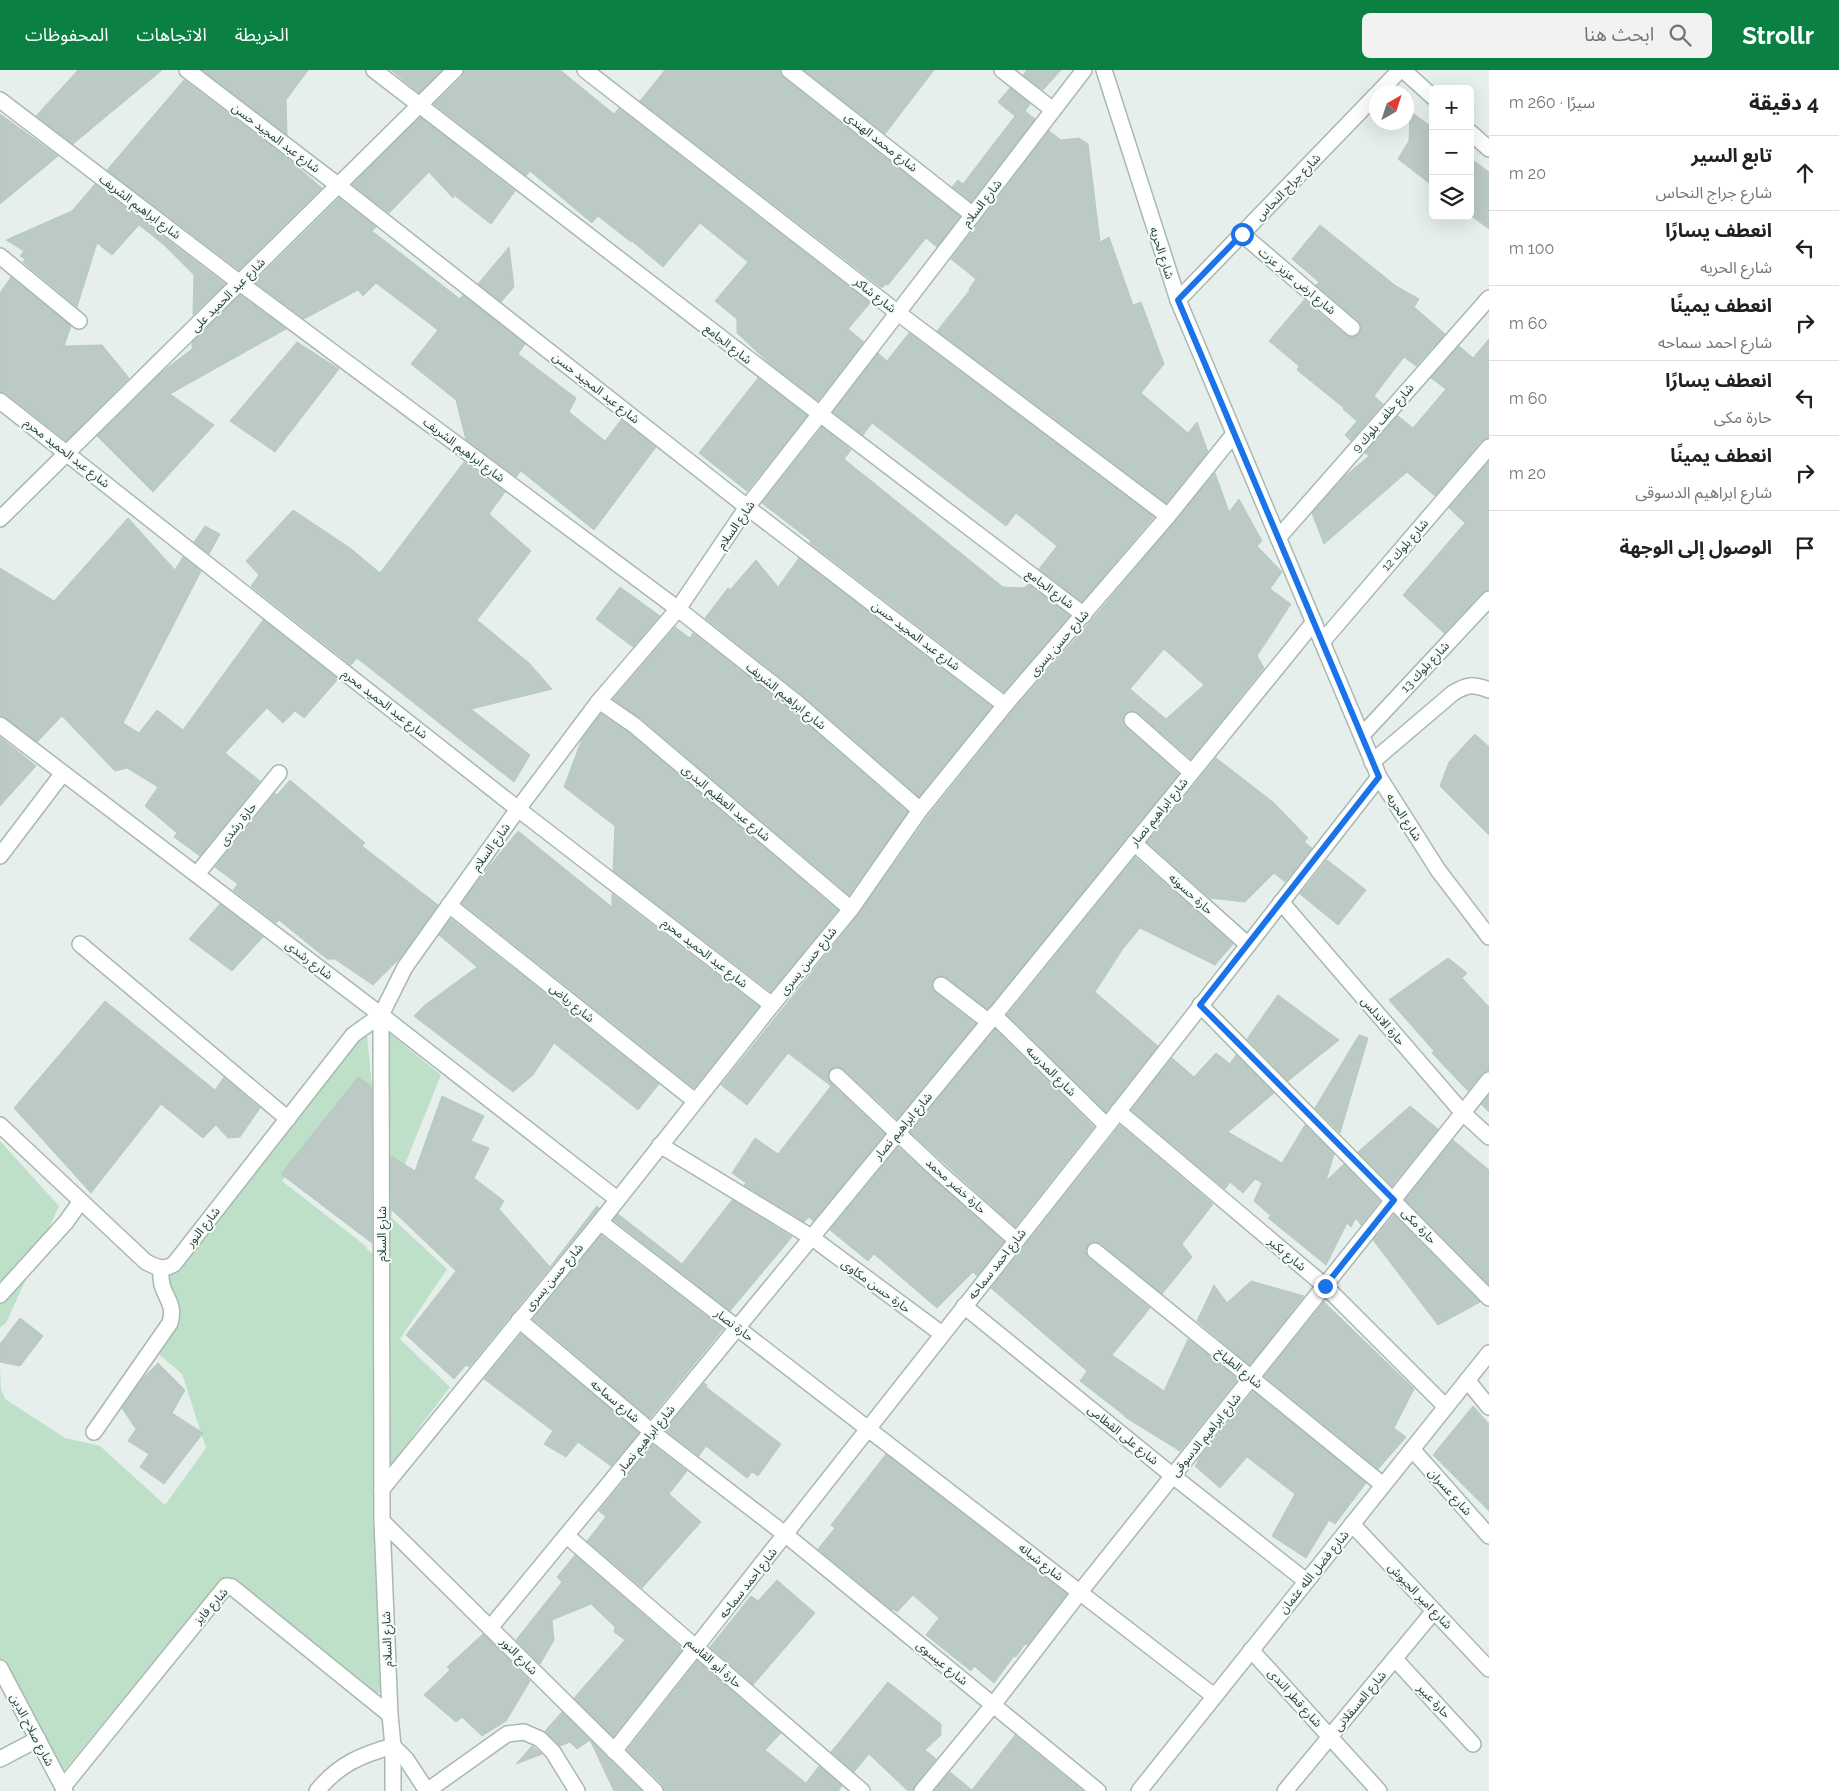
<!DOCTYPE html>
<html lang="ar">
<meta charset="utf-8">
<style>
body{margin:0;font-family:Raleway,"Noto Sans Arabic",sans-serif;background:#f2f2f2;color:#202124;direction:rtl}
.controls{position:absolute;right:15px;top:15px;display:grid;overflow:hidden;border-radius:8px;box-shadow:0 5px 20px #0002}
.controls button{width:45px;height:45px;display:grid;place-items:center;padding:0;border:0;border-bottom:1px solid #e0e0e0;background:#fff;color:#202124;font:25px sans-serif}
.compass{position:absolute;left:1369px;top:15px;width:45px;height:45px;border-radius:50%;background:#fff;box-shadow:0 5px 20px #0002;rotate:39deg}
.stop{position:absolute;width:15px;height:15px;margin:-11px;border:4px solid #1a73e8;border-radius:50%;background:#fff}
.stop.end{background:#1a73e8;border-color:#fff;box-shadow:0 1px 5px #0008}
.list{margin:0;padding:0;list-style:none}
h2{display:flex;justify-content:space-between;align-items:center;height:65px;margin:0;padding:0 20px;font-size:21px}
h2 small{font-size:16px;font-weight:400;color:#757577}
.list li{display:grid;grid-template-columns:32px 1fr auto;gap:15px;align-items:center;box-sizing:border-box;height:75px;padding:0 20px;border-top:1px solid #e0e0e0}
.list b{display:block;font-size:19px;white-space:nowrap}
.list p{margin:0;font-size:16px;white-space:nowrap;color:#757577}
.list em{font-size:16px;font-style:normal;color:#757577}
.icon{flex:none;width:28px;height:28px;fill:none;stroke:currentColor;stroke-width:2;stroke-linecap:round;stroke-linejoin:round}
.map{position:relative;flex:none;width:1489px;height:1721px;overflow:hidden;direction:ltr}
header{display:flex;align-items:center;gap:30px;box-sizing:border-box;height:70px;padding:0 25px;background:#0b8043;color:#fff}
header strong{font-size:24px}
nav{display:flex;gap:28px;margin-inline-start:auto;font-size:18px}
.search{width:350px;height:45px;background:#f2f2f2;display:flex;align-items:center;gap:12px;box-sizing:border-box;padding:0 18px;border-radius:8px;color:#757577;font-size:19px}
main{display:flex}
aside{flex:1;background:#fff}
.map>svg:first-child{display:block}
.green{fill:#bfe0c8}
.building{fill:#bbcac4;stroke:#b8c9c2;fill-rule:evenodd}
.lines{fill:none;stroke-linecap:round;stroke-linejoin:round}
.minor-casing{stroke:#a8b8b2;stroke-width:18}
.minor{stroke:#fff;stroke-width:15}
.route{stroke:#1a73e8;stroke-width:6}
.labels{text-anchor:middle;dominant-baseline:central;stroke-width:4;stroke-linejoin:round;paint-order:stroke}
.street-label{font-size:12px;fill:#24423a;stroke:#f7fbf9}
</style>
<header>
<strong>Strollr</strong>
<div class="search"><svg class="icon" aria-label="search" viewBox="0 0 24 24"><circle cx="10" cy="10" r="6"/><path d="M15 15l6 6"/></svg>ابحث هنا</div>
<nav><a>الخريطة</a><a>الاتجاهات</a><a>المحفوظات</a></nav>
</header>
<main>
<aside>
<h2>4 دقيقة<small>سيرًا · 260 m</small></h2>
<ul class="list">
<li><svg class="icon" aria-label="ahead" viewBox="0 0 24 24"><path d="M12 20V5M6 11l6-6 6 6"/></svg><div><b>تابع السير</b><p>شارع جراج النحاس</p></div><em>20 m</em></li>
<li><svg class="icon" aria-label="left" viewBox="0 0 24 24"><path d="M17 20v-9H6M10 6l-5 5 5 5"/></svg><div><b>انعطف يسارًا</b><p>شارع الحريه</p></div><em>100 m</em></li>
<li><svg class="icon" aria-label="right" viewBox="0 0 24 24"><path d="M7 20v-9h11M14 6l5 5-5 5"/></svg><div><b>انعطف يمينًا</b><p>شارع احمد سماحه</p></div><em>60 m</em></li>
<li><svg class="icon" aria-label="left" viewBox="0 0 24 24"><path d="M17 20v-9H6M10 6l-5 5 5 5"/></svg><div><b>انعطف يسارًا</b><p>حارة مكى</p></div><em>60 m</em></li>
<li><svg class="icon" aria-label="right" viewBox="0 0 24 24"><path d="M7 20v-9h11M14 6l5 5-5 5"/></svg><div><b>انعطف يمينًا</b><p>شارع ابراهيم الدسوقى</p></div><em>20 m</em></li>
<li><svg class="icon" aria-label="arrive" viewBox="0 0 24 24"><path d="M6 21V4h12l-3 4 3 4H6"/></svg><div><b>الوصول إلى الوجهة</b></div></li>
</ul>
</aside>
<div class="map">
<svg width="1489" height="1721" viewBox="0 0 1489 1721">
<rect width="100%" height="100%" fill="#e6efeb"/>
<g class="green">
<path d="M366,955L372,1016H352L282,1111L367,1177V1179L373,1184L380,1623L378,1622V1625L228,1508L216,1515L58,1708L0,1598V1299L1,1319L5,1329L65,1368L100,1376L165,1435L206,1378L182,1304L153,1279L173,1243L162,1213Z"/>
<path d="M388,962L441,1005L405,1094L391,1147L447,1199L400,1269L450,1317L388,1399Z"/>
<path d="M0,1071L59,1136L6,1253L0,1258Z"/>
</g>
<g class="building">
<path d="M78,0H162L73,74L36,46Z"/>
<path d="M202,0H308L286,30L287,65Z"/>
<path d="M391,0H442L419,23Z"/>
<path d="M464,0H560L614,44L619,38L870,233L848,259L864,272L818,331L769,293L737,263V249L715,231L748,192L700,153L663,197L632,171L631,172L598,146L592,153L530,101L526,106L434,34L462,7Z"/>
<path d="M665,0H780L783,7L960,146L937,177L926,168L888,215L886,214L882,218L640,31Z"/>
<path d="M804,0H934L885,64Z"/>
<path d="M1027,0H1061L1043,20L1023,5Z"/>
<path d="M184,10L288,89L322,118L239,200L107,100Z"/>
<path d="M1010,18L1030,34L1025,41L1035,49L971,132L952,117L958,110L963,114L1015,46L998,32Z"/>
<path d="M1410,41L1433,58V116L1398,89L1409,71Z"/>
<path d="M0,44L58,86L0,134Z"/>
<path d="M420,47L515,121L491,154L454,125L453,128L429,102L389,143L352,115Z"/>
<path d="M1049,61L1061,70L1079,68L1088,74L1100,172L1109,167L1133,235L1141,232L1164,294L1141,323L1188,363L1197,352L1208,382L1166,433L937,261L970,220L969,219L976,209L951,189Z"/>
<path d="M1470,88L1489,102V159L1470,145Z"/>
<path d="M95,114L225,214L193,245L194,205L163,174L139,155L112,185L97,173L77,237L23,192L25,189L20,186L24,181L6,170L72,141Z"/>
<path d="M339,128L376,157L372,161L460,229L463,225L525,274L518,284L576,328L569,342L605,371L621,350L656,377L594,460L521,401L516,407L466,370L456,330L411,294L438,260L376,213L363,226L358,220L304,249L254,212Z"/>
<path d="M1320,155L1396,216L1419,229L1414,237L1445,264L1416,296L1404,287L1374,326L1383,334L1351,371L1345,365L1357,351L1343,339L1344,338L1297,300L1299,296L1269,271L1304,230L1346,265L1355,267L1361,260V255L1358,251L1316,215L1319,212L1292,189Z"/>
<path d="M509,177L514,217L501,232L478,214Z"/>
<path d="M11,207L71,256L64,276L102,275L129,308L66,371L6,324L0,322V223Z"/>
<path d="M240,225L286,259L170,324L214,355L153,422L97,366L162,302L192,279V272Z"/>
<path d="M909,263L1154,447L1082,532L1039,499L1057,476L1016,443L1006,456L872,353L863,365L833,342L878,283L887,291Z"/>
<path d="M1489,269V368L1482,371L1435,426L1407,402L1324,474L1312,443L1344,407L1369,386L1365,383L1398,346L1413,358L1446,319L1431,308L1459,276L1473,288Z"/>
<path d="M297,272L339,299L275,382L230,351Z"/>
<path d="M758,308L807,346L747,421L699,383Z"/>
<path d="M822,357L851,380L844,389L1003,517L1024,518L1028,514L1070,546L1004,622L810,473L811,471L762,433Z"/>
<path d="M1489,391V519L1482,523L1444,563L1403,525L1465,453L1449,438Z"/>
<path d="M464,392L505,422L489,444L531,481L477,550L529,593L552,619L471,639L530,685L514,712L357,588L351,595L251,516L259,505L246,491L293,440L350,478L380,503Z"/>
<path d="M1215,403L1229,442L1239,429L1262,471L1257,476L1282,502L1270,519L1291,534L1257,586L1264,598L1191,689L1138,643L1129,641L1125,644L1123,653L1126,657L1179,704L989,938L987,939L946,907L938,906L934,909L932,914L935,922L976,954L897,1049L843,999L835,997L830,1000L828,1008L831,1013L885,1064L813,1151L809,1147L804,1152L744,1115L746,1113L732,1103L755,1068L778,1084L831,1016L788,983L747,1035L721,1015L858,845L928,746L1012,641L1091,551ZM1164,579L1204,615L1166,649L1130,619Z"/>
<path d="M128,448L175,500L183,487L201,501L123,653L139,663L157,640L183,660L263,550L338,609L304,648L295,641L283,653L267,638L225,683L260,711L200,786L174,767L177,763L145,736L158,717L127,698L115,701L62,646L37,672L6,648L0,646V498L54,531Z"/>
<path d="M205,456L220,464L209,484L194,472Z"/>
<path d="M799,488L992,637L919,727L803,626L705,548L728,518L730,520L756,490L778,517Z"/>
<path d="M620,517L660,546L633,577L596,549Z"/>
<path d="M675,557L690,568L693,563L791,640L908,742L849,825L640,648L613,629Z"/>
<path d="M601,644L628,662L838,840L771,922L613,801L615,756L564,717L582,669Z"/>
<path d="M1475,664L1489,677V765L1440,716L1449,692Z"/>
<path d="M0,667L36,696L0,736Z"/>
<path d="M1216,688L1273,732L1308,768L1304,772L1312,778L1285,812L1274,803L1245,832L1210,828L1147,772Z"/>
<path d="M290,710L365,773L362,776L438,835L400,888L373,915L335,889H327L279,850L276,853L233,820L238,814L215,797L275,723L277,725Z"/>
<path d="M518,761L612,837V824L759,937L694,1018L462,833L483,804Z"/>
<path d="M1135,787L1233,874L1215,895L1140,858L1122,880L1095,922L1158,976L1106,1042L1007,945Z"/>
<path d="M1327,790L1366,820L1338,855L1300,824Z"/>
<path d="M220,834L263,867L232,901L189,869Z"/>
<path d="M451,849L659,1014L638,1040L554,973L533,1005L513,1022L414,946L425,935L477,897L439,865Z"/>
<path d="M1448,888L1467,903L1462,908L1489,937V1001L1482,1004L1468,1021L1432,983L1434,981L1389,930Z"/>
<path d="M1278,925L1339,970L1288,1011L1247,969Z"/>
<path d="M105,931L215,1020L224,1007L260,1038L240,1067L228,1068L216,1055L203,1068L161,1034L91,1123L14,1038Z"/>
<path d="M995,959L1094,1057L1015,1157L910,1062Z"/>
<path d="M1359,965L1368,968L1340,1063L1315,1038Z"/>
<path d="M1216,983L1230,994L1236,985L1274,1023L1228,1062L1282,1093L1305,1055L1334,1084L1326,1111L1344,1094L1380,1131L1361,1155L1356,1148L1351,1157L1347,1153L1326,1195L1268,1148L1271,1146L1254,1131L1262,1113L1255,1109L1243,1123L1230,1112L1225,1119L1131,1040L1172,988L1194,1007Z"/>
<path d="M358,1007L372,1017V1173L281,1104Z"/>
<path d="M1489,1025V1042L1481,1034Z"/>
<path d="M442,1026L484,1046L471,1071L489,1078L474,1108L504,1131L499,1139L550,1197L597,1136L599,1138L469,1297L466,1295L454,1309L406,1265L456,1201L391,1139V1086L415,1101Z"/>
<path d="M1410,1036L1438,1059L1392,1116L1358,1082Z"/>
<path d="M1120,1055L1213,1134L1182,1174L1192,1187L1162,1224L1100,1173L1091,1172L1086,1180L1089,1188L1150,1238L1112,1285L1164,1321L1188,1269L1238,1309L1180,1381L1125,1347V1346L1080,1311L1087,1301L991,1218Z"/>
<path d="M1453,1070L1489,1100V1215L1405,1130Z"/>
<path d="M898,1077L1004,1172L977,1206L973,1202L937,1238L874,1184L868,1191L830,1160Z"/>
<path d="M732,1130L792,1167L730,1241L613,1150L618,1144L682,1194Z"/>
<path d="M1394,1145L1480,1232L1438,1255L1373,1170Z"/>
<path d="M601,1165L723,1259L650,1348L533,1249Z"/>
<path d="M1251,1211L1304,1226L1250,1295L1197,1251L1214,1215L1227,1233Z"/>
<path d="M1324,1232L1414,1319L1394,1358L1406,1367L1378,1399L1264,1306Z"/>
<path d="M20,1248L43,1266L20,1296L0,1292V1274Z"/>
<path d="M521,1264L639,1363L611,1396L578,1372L566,1387L544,1374L553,1361L484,1309Z"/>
<path d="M158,1293L185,1320L172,1343L203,1363L164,1414L140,1397L149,1384L128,1371L136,1359L122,1338L143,1308Z"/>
<path d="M704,1313L707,1315L706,1317L781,1374L758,1406L752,1402L747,1408L706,1376L699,1386L665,1360Z"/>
<path d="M1253,1321L1366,1413L1335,1454L1329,1450L1306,1488L1272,1466L1295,1424L1247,1387L1220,1418L1195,1396L1198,1392L1197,1391Z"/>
<path d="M1473,1336L1489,1354V1441L1433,1385Z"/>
<path d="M653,1375L687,1401L669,1424L701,1452L642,1518L587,1471L606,1447L599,1441Z"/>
<path d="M886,1384L1067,1524L1027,1575L1025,1574L1016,1587L1014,1586L994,1613L974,1596L971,1601L926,1565L939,1548L913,1525L897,1542L893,1539L892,1540L818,1479L835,1458L831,1455Z"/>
<path d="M575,1485L683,1579L613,1667L574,1628L625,1570L614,1562L615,1557L591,1534L552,1550L554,1570L540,1594L516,1570L562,1512L557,1507Z"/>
<path d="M777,1510L815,1543L753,1615L710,1577L751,1526L758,1531Z"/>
<path d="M483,1564L530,1611L506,1651L482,1666L462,1647L456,1652L424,1625L450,1600L447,1597Z"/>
<path d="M697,1591L781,1663L765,1680L806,1713L819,1696L842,1716L838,1721H664L662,1714L627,1680Z"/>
<path d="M888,1612L941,1654V1665L925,1680L936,1689L915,1715L913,1721H908L869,1684L854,1702L831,1682Z"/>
<path d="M562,1642L608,1688L642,1721H614L590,1670L577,1679L570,1672L560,1676L545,1661Z"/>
<path d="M1015,1665L1083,1721H934L950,1702L972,1720Z"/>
<path d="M532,1676L542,1684L516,1694Z"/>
</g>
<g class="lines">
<defs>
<g id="minor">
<path d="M187,0L339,116L747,437L1005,635"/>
<path d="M374,0L820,344L1084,545"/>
<path d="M585,0L898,243L1168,446"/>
<path d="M789,0L973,145"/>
<path d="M1002,0L1053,40"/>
<path d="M1104,0L1178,230L1379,707L1438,800L1489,867"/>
<path d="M1403,0L1433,27"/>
<path d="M1379,22L1400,0"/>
<path d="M0,30L240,213L678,539L797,633L920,740"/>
<path d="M1470,62L1489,79"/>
<path d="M1242,164L1352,258"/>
<path d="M0,186L79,251"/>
<path d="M1178,230L1376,25"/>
<path d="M0,331L518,739L772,935"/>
<path d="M0,449L455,0"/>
<path d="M1278,468L1489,228"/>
<path d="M1322,572L1489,377"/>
<path d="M599,631L634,655L851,839"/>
<path d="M1132,650L1191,702"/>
<path d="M0,655L381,945L617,1129"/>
<path d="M1362,665L1489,529"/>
<path d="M1372,692L1453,623C1468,614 1473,614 1489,620"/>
<path d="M1134,773L1247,874"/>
<path d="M0,786L63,703"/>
<path d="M197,804L279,703"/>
<path d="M1281,832L1463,1043L1489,1067"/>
<path d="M449,835L695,1031"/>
<path d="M80,874L288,1049"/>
<path d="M941,915L989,952"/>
<path d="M1200,935L1489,1228"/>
<path d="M994,945L1107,1056"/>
<path d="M837,1006L939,1102L1016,1170"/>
<path d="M1118,1041L1325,1216L1446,1337"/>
<path d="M0,1055L146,1192C156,1197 163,1201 174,1194L353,965L381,945"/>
<path d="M660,1075L811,1167L942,1264"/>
<path d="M600,1152L1214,1626"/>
<path d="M1095,1181L1383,1415"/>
<path d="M0,1225L66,1152L81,1131"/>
<path d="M964,1236L1173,1406L1306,1511"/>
<path d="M519,1250L652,1362L786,1465L1098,1721"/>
<path d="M1467,1310L1489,1337"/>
<path d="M94,1362L170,1253C175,1235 167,1231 162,1215C161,1210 161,1204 160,1198"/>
<path d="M1412,1379L1489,1466"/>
<path d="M382,1419L600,1152L772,935L851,839L920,740L1005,635L1168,446L1234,364"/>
<path d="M382,1451L655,1721"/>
<path d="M1352,1454L1489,1599"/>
<path d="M567,1466L862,1721"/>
<path d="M490,1558L989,952L1314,552"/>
<path d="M1251,1580L1379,1721"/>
<path d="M1395,1589L1473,1674"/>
<path d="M0,1598L65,1721"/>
<path d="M614,1681L1107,1056L1379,707"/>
<path d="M0,1689L38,1669"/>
<path d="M63,1717L226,1516L232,1517L390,1645"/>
<path d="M317,1721C339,1694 361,1685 393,1676L406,1689L427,1721"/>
<path d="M393,1721V1676L390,1645L382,1451L381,945L405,897L518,739L599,631L678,539L747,437L820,344L1084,0"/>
<path d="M427,1721L507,1664L524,1662L540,1669L553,1682L577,1721"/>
<path d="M922,1721L993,1635L1080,1522L1489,1010"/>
<path d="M1139,1721L1489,1283"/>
<path d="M1285,1721L1434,1541"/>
</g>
</defs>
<use href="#minor" class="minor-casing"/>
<use href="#minor" class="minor"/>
</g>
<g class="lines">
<path class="route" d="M1242,164L1178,230L1379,707L1200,935L1394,1130L1325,1216"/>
</g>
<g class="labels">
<g class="street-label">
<text transform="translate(276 68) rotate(37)">شارع عبد المجيد حسن</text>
<text transform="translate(881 72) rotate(38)">شارع محمد الهندى</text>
<text transform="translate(1288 117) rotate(-46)">شارع جراج النحاس</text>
<text transform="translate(982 133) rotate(-52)">شارع السلام</text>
<text transform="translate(140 137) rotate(37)">شارع ابراهيم الشريف</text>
<text transform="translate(1162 183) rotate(72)">شارع الحريه</text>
<text transform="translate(1297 211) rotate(40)">شارع ارض عزيز عزت</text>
<text transform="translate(228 225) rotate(-45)">شارع عبد الحميد على</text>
<text transform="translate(875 225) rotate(38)">شارع شاكر</text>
<text transform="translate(728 274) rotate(38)">شارع الجامع</text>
<text transform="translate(596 318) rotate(38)">شارع عبد المجيد حسن</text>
<text transform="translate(1383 348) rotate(-49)">شارع خلف بلوك 9</text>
<text transform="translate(464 380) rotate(37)">شارع ابراهيم الشريف</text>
<text transform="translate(67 383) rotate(38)">شارع عبد الحميد محرم</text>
<text transform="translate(736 455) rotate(-55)">شارع السلام</text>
<text transform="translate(1405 475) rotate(-49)">شارع بلوك 12</text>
<text transform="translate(1050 519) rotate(37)">شارع الجامع</text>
<text transform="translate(916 566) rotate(37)">شارع عبد المجيد حسن</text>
<text transform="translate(1059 573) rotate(-49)">شارع حسن يسرى</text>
<text transform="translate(1425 597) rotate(-47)">شارع بلوك 13</text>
<text transform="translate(786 626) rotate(39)">شارع ابراهيم الشريف</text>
<text transform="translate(385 634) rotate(38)">شارع عبد الحميد محرم</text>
<text transform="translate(726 733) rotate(40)">شارع عبد العظيم البدرى</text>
<text transform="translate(1159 742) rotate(-51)">شارع ابراهيم نصار</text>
<text transform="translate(1404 747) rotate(57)">شارع الحريه</text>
<text transform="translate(238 754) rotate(-51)">حارة رشدى</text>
<text transform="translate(491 777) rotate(-54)">شارع السلام</text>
<text transform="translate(1191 824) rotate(42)">حارة حسونه</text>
<text transform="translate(705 883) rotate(38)">شارع عبد الحميد محرم</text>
<text transform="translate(309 890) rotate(37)">شارع رشدى</text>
<text transform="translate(808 891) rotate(-51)">شارع حسن يسرى</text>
<text transform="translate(572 933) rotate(39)">شارع رياض</text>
<text transform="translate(1383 951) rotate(49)">حارة الاندلس</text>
<text transform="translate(1051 1001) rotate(45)">شارع المدرسه</text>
<text transform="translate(903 1056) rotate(-50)">شارع ابراهيم نصار</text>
<text transform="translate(956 1116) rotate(42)">حارة خضر محمد</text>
<text transform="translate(1419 1156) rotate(46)">حارة مكى</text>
<text transform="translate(203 1157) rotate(-52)">شارع النور</text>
<text transform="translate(382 1164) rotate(-90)">شارع السلام</text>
<text transform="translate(1287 1184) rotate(40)">شارع بكير</text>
<text transform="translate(997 1194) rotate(-52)">شارع احمد سماحه</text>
<text transform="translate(554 1207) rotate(-50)">شارع حسن يسرى</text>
<text transform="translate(876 1216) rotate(36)">حارة حسن مكاوى</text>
<text transform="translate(734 1255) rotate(37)">حارة نصار</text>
<text transform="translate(1239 1298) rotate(39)">شارع الطباخ</text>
<text transform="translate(615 1331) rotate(40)">شارع سماحه</text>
<text transform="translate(1123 1365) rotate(39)">شارع على القطامى</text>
<text transform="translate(1206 1365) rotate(-51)">شارع ابراهيم الدسوقى</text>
<text transform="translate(646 1369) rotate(-51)">شارع ابراهيم نصار</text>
<text transform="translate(1450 1422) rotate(48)">شارع عسران</text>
<text transform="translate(1041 1492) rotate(38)">شارع شبانه</text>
<text transform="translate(1314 1502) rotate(-51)">شارع فضل الله عثمان</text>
<text transform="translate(748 1513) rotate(-52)">شارع احمد سماحه</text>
<text transform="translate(1420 1526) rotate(46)">شارع امير الجيوش</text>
<text transform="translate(211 1536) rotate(-48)">شارع فايز</text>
<text transform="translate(387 1569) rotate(-92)">شارع السلام</text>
<text transform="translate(519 1586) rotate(45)">شارع النور</text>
<text transform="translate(714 1593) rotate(41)">حارة أبو القاسم</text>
<text transform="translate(942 1593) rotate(39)">شارع عيسوى</text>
<text transform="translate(1295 1628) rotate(48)">شارع قطر الندى</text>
<text transform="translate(1360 1631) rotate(-50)">شارع العسقلانى</text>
<text transform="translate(1434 1631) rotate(47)">حارة عبير</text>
<text transform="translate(32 1660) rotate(62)">شارع صلاح الدين</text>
</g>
</g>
</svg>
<div class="controls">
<button>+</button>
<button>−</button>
<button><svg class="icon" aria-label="layers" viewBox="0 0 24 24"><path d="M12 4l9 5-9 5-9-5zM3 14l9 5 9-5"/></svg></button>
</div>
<svg class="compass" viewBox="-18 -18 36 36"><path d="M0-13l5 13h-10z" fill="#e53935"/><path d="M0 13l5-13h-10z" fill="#757577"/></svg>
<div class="stop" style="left:1242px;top:164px"></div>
<div class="stop end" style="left:1325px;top:1216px"></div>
</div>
</main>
